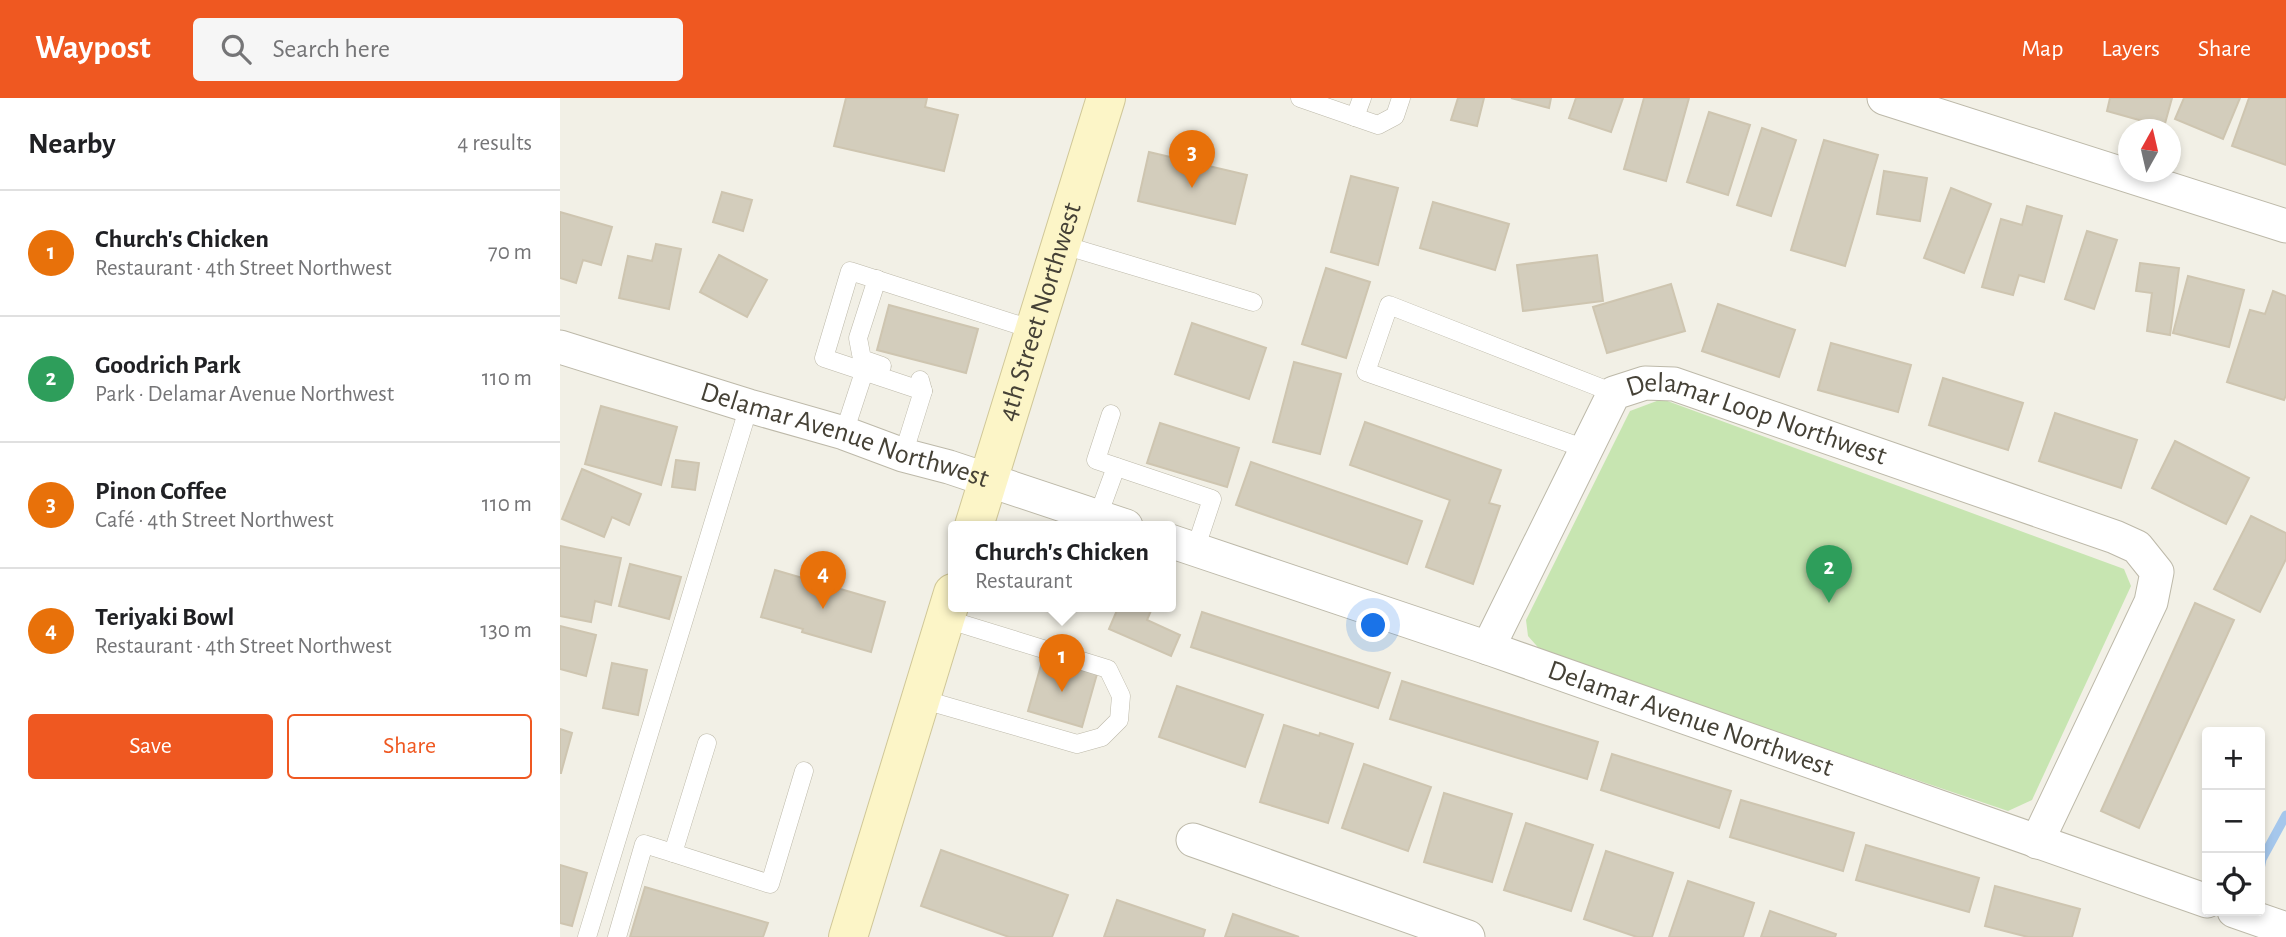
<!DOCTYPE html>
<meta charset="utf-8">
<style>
body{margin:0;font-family:"Alegreya Sans",sans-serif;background:#f6f6f6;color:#202124}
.controls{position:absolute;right:21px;bottom:21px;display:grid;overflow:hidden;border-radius:7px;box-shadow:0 4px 10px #0003}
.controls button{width:63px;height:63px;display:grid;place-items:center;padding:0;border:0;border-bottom:2px solid #e0e0e0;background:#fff;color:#202124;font:35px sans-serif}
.compass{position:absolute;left:1558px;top:21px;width:63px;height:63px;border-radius:50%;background:#fff;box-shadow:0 4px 10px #0003;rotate:8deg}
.you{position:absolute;left:814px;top:528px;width:24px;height:24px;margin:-18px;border:5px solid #fff;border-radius:50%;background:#1a73e8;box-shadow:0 0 0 10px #1a73e833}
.badge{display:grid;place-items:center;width:46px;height:46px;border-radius:50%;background:#ef5821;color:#fff;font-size:23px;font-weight:700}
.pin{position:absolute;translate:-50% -58px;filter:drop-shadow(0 2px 4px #0008)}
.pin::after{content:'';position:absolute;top:37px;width:24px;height:21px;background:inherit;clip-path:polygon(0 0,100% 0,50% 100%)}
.popup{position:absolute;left:388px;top:423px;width:228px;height:91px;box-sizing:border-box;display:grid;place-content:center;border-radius:7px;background:#fff;filter:drop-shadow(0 2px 5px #0005);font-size:23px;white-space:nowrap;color:#757577}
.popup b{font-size:26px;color:#202124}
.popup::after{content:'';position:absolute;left:50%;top:100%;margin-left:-14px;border:14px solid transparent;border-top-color:#fff}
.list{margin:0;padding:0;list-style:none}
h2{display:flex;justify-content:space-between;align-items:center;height:91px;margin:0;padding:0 28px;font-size:30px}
h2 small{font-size:23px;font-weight:400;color:#757577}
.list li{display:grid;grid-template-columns:46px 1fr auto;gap:21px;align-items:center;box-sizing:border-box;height:126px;padding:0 28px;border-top:2px solid #e0e0e0}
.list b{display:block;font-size:26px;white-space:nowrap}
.list p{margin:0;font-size:23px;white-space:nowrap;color:#757577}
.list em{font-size:23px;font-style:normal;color:#757577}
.actions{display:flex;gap:14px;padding:21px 28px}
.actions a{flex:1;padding:16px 0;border:2px solid #ef5821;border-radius:7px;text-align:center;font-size:24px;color:#ef5821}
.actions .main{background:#ef5821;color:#fff}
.icon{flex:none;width:38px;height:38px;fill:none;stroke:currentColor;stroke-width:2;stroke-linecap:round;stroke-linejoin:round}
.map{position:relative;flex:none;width:1726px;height:839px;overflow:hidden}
header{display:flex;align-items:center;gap:42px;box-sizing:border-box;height:98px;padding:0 35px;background:#ef5821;color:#fff}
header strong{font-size:33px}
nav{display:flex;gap:38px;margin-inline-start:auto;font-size:24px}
.search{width:490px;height:63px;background:#f6f6f6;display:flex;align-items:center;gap:18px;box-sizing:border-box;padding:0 24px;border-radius:7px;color:#757577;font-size:26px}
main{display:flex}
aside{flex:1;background:#fff}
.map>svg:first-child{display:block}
.green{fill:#c7e5b1}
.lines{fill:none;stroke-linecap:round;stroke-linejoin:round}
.stream{stroke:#a5c7ec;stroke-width:9}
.building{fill:#d3cdbc;stroke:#cec5b0;stroke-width:2}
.service-casing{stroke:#bdb9a9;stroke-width:19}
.minor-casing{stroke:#bdb9a9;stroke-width:35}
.secondary-casing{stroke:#d0c798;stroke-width:40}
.service{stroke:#fff;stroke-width:18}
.minor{stroke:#fff;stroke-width:33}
.secondary{stroke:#fcf5c7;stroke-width:38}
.labels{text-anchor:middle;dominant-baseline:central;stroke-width:7;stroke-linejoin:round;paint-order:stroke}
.street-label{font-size:28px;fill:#454136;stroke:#fff}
</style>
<header>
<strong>Waypost</strong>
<div class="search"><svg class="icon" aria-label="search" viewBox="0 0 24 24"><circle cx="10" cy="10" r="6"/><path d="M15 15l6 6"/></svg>Search here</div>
<nav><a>Map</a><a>Layers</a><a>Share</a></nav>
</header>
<main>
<aside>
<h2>Nearby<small>4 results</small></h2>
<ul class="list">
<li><span class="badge" style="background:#e8710a">1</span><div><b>Church's Chicken</b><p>Restaurant · 4th Street Northwest</p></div><em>70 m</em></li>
<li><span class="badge" style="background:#2e9e5b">2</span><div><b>Goodrich Park</b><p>Park · Delamar Avenue Northwest</p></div><em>110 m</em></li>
<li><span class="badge" style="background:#e8710a">3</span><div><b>Pinon Coffee</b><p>Café · 4th Street Northwest</p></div><em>110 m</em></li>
<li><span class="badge" style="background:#e8710a">4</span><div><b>Teriyaki Bowl</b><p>Restaurant · 4th Street Northwest</p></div><em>130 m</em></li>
</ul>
<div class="actions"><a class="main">Save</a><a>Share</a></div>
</aside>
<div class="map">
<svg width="1726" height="839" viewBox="0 0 1726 839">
<rect width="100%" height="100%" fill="#f2f0e6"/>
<path class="green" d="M1102,301L1564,471L1571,488L1472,702L1448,713L983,555L968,538L966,522L1070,313Z"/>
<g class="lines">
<path class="stream" d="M1700,771L1702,761L1726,717"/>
</g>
<g class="building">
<path d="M286,0H367L365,9L398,17L384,73L274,48Z"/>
<path d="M898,0H924L917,28L891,22Z"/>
<path d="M951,0H991L989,10Z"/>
<path d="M1016,0H1063L1051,34L1009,20Z"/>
<path d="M1084,0H1129L1106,83L1064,71Z"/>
<path d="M1550,0H1612L1604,29L1547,13Z"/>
<path d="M1624,0H1680L1663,41L1615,21Z"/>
<path d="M1689,0H1726V67L1672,48Z"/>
<path d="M1149,14L1190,27L1168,97L1127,84Z"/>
<path d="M1202,30L1236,42L1211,118L1177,107Z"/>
<path d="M1264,42L1318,57L1285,168L1231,152Z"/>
<path d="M589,54L687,77L675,126L578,103Z"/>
<path d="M1324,73L1367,80L1360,123L1317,116Z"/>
<path d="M791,78L838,90L818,167L771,154Z"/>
<path d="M1391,90L1431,106L1404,175L1364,160Z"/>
<path d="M162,94L192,102L183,133L153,124Z"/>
<path d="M873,104L949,126L935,172L860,150Z"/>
<path d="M1467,108L1502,118L1484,184L1459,177L1453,197L1422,189L1441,121L1462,127Z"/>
<path d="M0,114L52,129L41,167L23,162L16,185L0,180Z"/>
<path d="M1527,133L1557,142L1534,211L1505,201Z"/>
<path d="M96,146L121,151L109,211L59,200L68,158L92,163Z"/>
<path d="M159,157L207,182L187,219L140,194Z"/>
<path d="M1037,157L1043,203L963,213L957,167Z"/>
<path d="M1580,165L1619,170L1610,237L1587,233L1592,195L1576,193Z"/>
<path d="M766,170L810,184L786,260L742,246Z"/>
<path d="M1628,178L1684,192L1669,249L1613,235Z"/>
<path d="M1111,186L1125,233L1047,255L1033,209Z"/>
<path d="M1713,193L1726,198V297L1724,302L1667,284L1690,212L1705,216Z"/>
<path d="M1158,206L1235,232L1219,279L1142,253Z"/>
<path d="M329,207L418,231L406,275L317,252Z"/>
<path d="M632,225L706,250L689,301L615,276Z"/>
<path d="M1271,245L1351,267L1338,314L1258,292Z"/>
<path d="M734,264L781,276L760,356L713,344Z"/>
<path d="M1383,280L1463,305L1448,352L1369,327Z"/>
<path d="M41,308L117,329L101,387L25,366Z"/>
<path d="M1495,315L1577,342L1561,390L1479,363Z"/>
<path d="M805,324L941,372L929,405L940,408L913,486L866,469L890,402L790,367Z"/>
<path d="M600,325L679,350L667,389L587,365Z"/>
<path d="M1615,343L1689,380L1666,426L1592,390Z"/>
<path d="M116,362L139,365L135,392L112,389Z"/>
<path d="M691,364L862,423L847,466L676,407Z"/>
<path d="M22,371L81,396L69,427L52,419L44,439L2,421Z"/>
<path d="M1691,418L1726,435V461L1700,514L1654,491Z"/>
<path d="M0,448L61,460L51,507L35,503L31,524L0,518Z"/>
<path d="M70,466L121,479L109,521L59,508Z"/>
<path d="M215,472L325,504L311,554L242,534L243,531L201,519Z"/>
<path d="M1635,505L1674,522L1579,730L1541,713Z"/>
<path d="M553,508H593L587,522L620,537L611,558L549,531L558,510Z"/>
<path d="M642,514L830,575L818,610L631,549Z"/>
<path d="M0,528L36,537L26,578L0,571Z"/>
<path d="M483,560L537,576L522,629L468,613Z"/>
<path d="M52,565L87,572L78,617L43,610Z"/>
<path d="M842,583L1038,644L1027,681L830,621Z"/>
<path d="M617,588L703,617L685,669L599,639Z"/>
<path d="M724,627L759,638L760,635L793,646L768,725L700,704Z"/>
<path d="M0,631L12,635L1,675H0Z"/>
<path d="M1052,656L1171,693L1159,730L1041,692Z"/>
<path d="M804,666L871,689L848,753L782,730Z"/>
<path d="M884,695L952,716L932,784L864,764Z"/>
<path d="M1181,702L1294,735L1283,773L1170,739Z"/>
<path d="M966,725L1033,747L1011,813L944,792Z"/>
<path d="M1306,747L1419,780L1409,814L1296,782Z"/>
<path d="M381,752L508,797L492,839H449L361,808Z"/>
<path d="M1046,753L1113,775L1092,839H1077L1024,821Z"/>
<path d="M0,767L27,775L12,828L0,825Z"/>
<path d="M1128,783L1194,805L1183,839H1109Z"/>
<path d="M1435,788L1520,811L1512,839H1468L1425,828Z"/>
<path d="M85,789L208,825L203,839H70Z"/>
<path d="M557,802L645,832L643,839H544Z"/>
<path d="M1210,813L1276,836L1275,839H1201Z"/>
<path d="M673,816L739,839H665Z"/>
</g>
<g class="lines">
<defs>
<g id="service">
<path d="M740,0L818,27L835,18L841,0"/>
<path d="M795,19L802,0"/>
<path d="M500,146L693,204"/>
<path d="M317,181L298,240L302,261L322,268"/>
<path d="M363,293L264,260L290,173L474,232"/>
<path d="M551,316L536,362L652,401L635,452"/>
<path d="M284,335L304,274"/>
<path d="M1026,351L806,274L829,207L1054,295"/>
<path d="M343,357L363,293L360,282"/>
<path d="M538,418L556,369"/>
<path d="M361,601L517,646L542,639L559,622L561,598L548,571L386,521"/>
<path d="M147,645L113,755L210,786L244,673"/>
<path d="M27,839L189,308"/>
<path d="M57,839L84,746L113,755"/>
</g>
<g id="minor">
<path d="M1324,0L1726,128"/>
<path id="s1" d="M0,249L189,308L284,335L343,357L389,369L566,428"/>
<path id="s2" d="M610,443L928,550L1647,803"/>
<path id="s3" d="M928,550L1054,295L1085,285L1114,286L1555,439L1577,449L1597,474L1591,504L1477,744"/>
<path d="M633,742L908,839"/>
<path d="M1674,813L1726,831"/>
</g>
<g id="secondary">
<path id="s4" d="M414,428L546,0"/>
<path d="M288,839L393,495"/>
</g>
</defs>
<use href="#service" class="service-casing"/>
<use href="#minor" class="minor-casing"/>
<use href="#secondary" class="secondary-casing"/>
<use href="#service" class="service"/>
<use href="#minor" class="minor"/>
<use href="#secondary" class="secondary"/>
</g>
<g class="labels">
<g class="street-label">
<text stroke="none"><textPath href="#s4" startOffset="224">4th Street Northwest</textPath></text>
<text stroke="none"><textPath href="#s3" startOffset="434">Delamar Loop Northwest</textPath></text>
<text stroke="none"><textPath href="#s1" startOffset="298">Delamar Avenue Northwest</textPath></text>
<text stroke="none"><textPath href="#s2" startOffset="550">Delamar Avenue Northwest</textPath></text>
</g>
</g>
</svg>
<div class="controls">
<button>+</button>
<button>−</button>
<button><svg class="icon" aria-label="locate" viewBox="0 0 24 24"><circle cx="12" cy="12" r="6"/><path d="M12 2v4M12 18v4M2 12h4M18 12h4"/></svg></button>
</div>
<svg class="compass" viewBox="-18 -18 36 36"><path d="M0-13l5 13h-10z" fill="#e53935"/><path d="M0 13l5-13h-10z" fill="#757577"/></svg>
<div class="you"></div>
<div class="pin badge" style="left:502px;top:594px;background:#e8710a">1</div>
<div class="popup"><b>Church's Chicken</b>Restaurant</div>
<div class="pin badge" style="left:1269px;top:505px;background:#2e9e5b">2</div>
<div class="pin badge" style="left:632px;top:90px;background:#e8710a">3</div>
<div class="pin badge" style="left:263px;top:511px;background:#e8710a">4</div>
</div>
</main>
